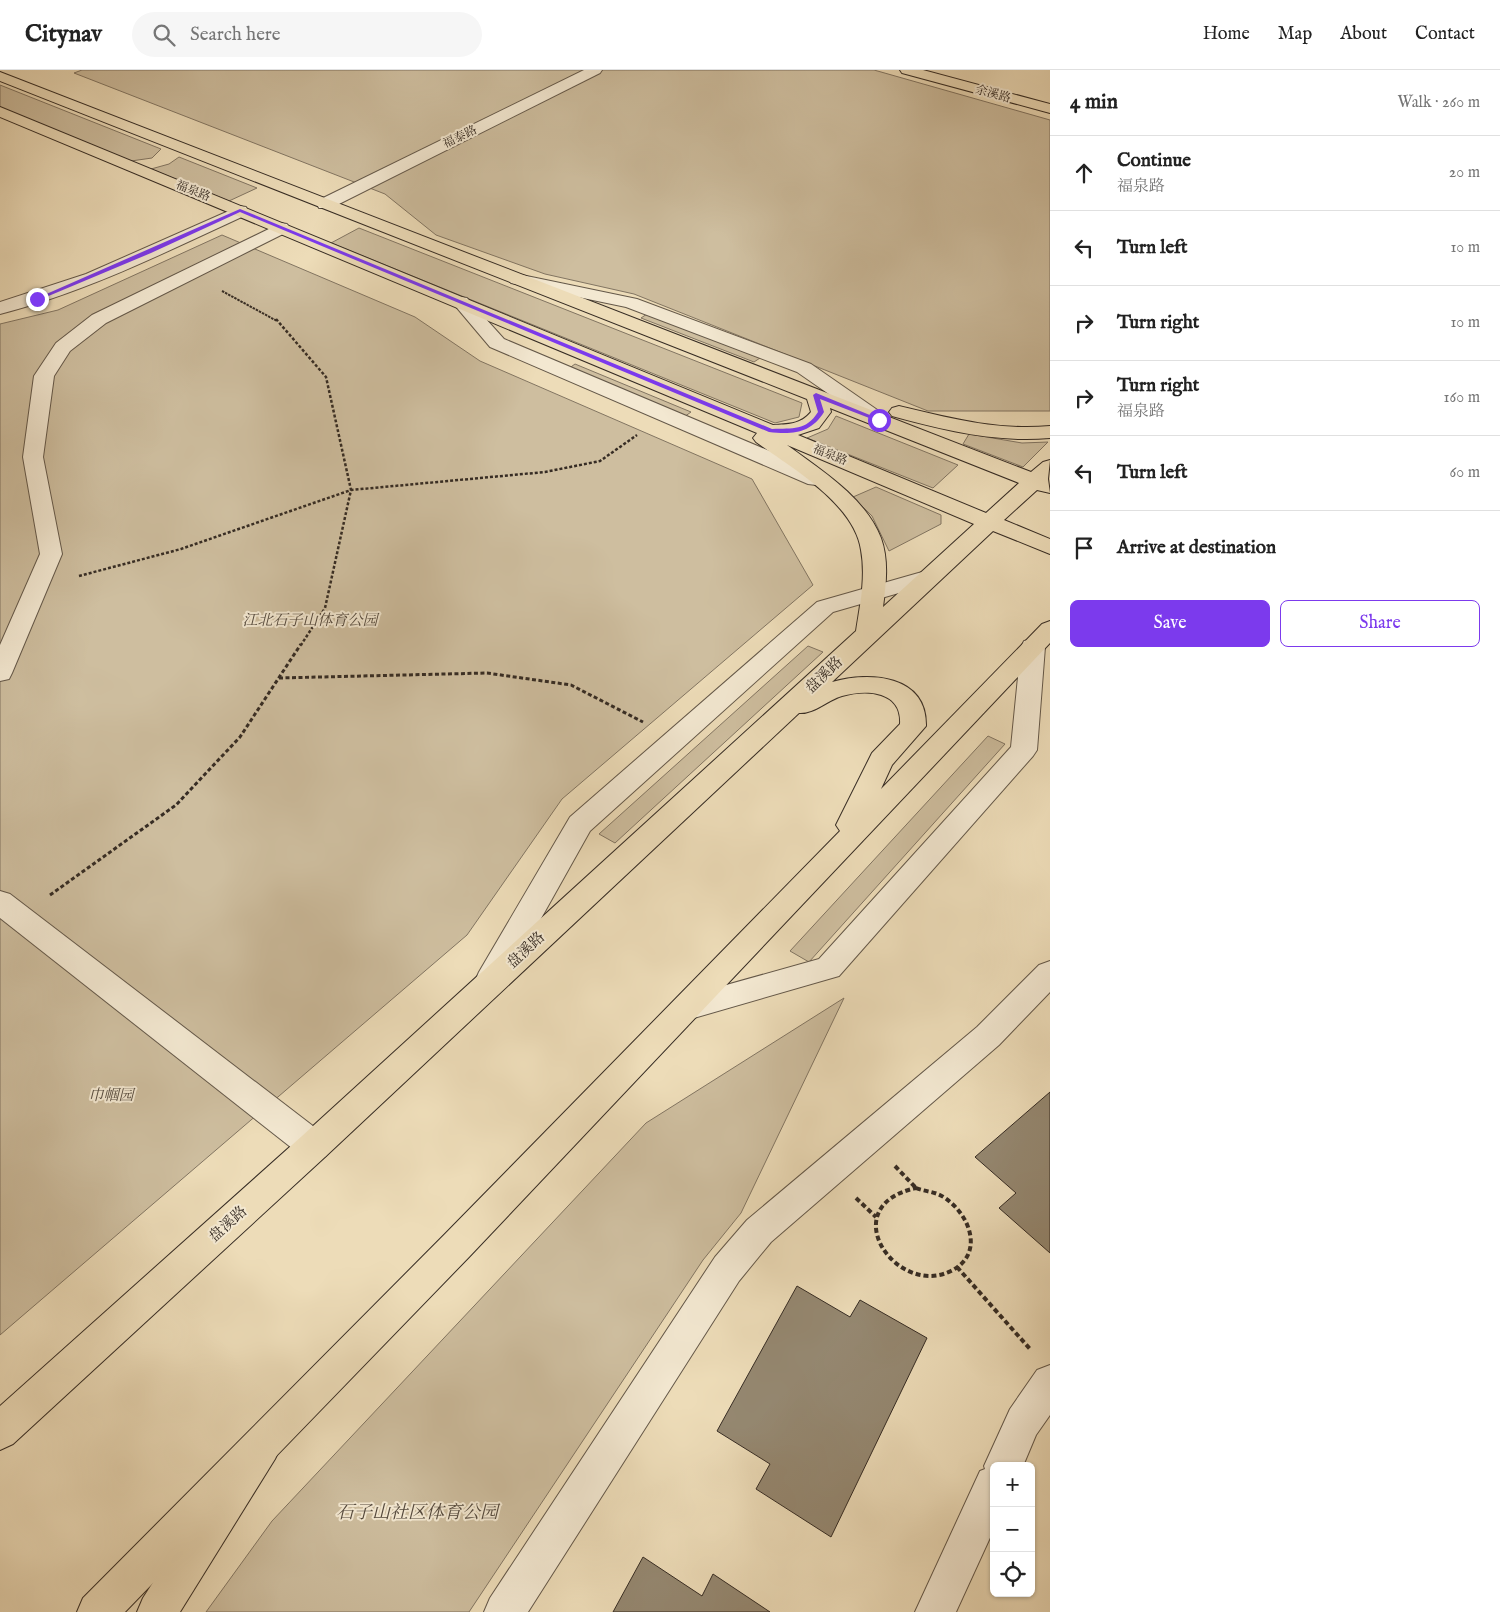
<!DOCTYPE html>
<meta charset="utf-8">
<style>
body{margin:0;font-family:"IM FELL English","Noto Serif SC",serif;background:#f6f6f6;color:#222}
.controls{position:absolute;right:15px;bottom:15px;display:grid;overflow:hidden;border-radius:8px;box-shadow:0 1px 4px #0004}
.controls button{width:45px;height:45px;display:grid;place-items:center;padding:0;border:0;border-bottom:1px solid #e0e0e0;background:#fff;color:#222;font:25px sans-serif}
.stop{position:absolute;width:15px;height:15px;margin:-11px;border:4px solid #7c3aed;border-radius:50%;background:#fff}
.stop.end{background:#7c3aed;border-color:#fff;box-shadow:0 1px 5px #0008}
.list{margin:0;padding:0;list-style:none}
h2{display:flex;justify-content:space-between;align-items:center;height:65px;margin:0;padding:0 20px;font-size:21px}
h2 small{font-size:16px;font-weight:400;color:#767676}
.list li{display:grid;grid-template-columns:32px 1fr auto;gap:15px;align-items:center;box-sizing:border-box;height:75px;padding:0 20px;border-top:1px solid #e0e0e0}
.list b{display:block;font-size:19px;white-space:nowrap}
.list p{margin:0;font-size:16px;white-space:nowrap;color:#767676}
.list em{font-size:16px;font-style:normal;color:#767676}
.actions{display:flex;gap:10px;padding:15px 20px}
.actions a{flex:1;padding:11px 0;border:1px solid #7c3aed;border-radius:8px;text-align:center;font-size:18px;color:#7c3aed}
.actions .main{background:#7c3aed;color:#fff}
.icon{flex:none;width:28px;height:28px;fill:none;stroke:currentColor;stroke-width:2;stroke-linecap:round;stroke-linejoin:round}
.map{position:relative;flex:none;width:1050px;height:1542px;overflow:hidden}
header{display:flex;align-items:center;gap:30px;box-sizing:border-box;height:70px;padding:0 25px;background:#fff;border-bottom:1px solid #e0e0e0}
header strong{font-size:24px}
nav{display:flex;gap:28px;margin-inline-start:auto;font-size:18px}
.search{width:350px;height:45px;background:#f6f6f6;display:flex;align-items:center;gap:12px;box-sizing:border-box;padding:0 18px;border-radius:28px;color:#767676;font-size:19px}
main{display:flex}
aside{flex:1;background:#fff}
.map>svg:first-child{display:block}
.green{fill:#cebe9f;stroke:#827562}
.building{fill:#958871;stroke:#362c24}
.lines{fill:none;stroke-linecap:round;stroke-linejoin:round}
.minor-casing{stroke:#645849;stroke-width:2}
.major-casing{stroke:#362c24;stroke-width:2}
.highway-casing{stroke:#362c24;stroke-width:2}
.path-far3{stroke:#362c24;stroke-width:2;stroke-dasharray:2.5 1;stroke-linecap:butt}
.path-far2{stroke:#362c24;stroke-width:2.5;stroke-dasharray:3 2;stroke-linecap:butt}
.path-far1{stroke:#362c24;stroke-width:3;stroke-dasharray:4 2.5;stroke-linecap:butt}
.path{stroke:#362c24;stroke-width:4;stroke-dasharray:5 3;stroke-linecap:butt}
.minor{fill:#f3e8d1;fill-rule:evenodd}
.major{fill:#eddcb8;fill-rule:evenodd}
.highway{fill:#eddcb8;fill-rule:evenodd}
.route{fill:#7c3aed}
.labels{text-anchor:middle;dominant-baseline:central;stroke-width:4;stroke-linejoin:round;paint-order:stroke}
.far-street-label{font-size:12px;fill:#362c24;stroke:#f3e8d1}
.park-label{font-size:15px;font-style:italic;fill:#54493d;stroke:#f3e8d1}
.street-label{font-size:15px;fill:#362c24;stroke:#f3e8d1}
.near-park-label{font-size:18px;font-style:italic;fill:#54493d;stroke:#f3e8d1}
</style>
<header>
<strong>Citynav</strong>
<div class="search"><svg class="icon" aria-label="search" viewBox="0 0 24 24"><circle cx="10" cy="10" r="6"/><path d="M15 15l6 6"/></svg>Search here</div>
<nav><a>Home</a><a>Map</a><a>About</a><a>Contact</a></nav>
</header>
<main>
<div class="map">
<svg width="1050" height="1542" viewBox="0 0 1050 1542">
<rect width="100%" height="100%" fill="#eddcb8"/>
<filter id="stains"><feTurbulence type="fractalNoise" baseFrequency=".004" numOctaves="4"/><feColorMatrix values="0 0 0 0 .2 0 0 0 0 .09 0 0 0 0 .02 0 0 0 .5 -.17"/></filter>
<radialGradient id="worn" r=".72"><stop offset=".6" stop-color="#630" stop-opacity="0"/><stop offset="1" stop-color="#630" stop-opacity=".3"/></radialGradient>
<g class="green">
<path d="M82,0H874L1050,50V341H928L634,224L545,204L436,165L385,124L74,3Z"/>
<path d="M0,15L161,79L152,88L131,91L0,38Z"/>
<path d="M179,87L257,118L229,131L151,99L169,94Z"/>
<path d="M359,158L802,333L799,347L775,353L331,173Z"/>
<path d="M222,165L415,247L480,291L752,409L813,515L562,729L467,865L0,1265V254L58,240Z"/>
<path d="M647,244L760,288L754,292L641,248Z"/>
<path d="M575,294L691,342L684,347L568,299Z"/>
<path d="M836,346L958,395L933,418L807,368L828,359Z"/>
<path d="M969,364L1022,373L1048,372L1023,397L963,374Z"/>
<path d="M876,417L941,445V454L889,481L872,446L853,427Z"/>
<path d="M808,576L823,582L615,773L599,764Z"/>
<path d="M988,666L1005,674L809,892L790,881Z"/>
<path d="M844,928L741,1143L703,1190L469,1542H206L272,1451L646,1053Z"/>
</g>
<g class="building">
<path d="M1050,1022V1183L999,1138L1016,1123L975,1087Z"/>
<path d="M797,1216L850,1247L860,1230L927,1268L831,1467L756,1419L770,1394L717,1361Z"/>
<path d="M643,1487L702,1526L713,1504L770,1542H613Z"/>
</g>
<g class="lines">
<defs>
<g id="minor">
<path d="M584,0H602L600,3L331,138H319L317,134L319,130Z"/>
<path d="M240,136L246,137L248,141L246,145C166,182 86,222 0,244V232L86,204Z"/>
<path d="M281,153L287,154L290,158L287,162L106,253L70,281L54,306L43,387L62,484L12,603L9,609L0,611V575L40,484L23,387L34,306L56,273L92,245Z"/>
<path d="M517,204L637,229L811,294L886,346L889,350L886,354L879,356L872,354L797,302L626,237L511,213L508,209L511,205Z"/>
<path d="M461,227L467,228L504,269L824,404L827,409L824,414L816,415L808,414L490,277L452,232L455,228Z"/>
<path d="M929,500L937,502L940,507L937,512L833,542L590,761L501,920L490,923L479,920L475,911L479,902L570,747L817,532Z"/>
<path d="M1033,569L1042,571L1045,577L1037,680L1033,686L839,906L687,950L676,947L672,938L676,929L819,889L1011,677L1021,577L1024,571Z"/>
<path d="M0,821L10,824L326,1066L330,1076L326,1086L314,1090L302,1086L0,848Z"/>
<path d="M1050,891V922L999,975L771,1172L739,1211L528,1542H484L490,1528L715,1187L747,1150L977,957L1039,895Z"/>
<path d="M1050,1295V1345L1036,1365L1023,1396H994V1459L956,1542H915L980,1401L985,1399L984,1396L1010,1339L1037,1300Z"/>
</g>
<g id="major">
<path d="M900,0H923L1050,34V43L902,3Z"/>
<path d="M0,2L1031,402L1043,392L1050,390L1048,409L1050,423L1037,420L1004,450L1050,469V484L993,461L832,612C870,601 927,605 926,656L892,695L881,719L1042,554L1050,551V573L469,1187L125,1542H77L83,1528L445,1164L840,761L836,755L872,683L900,654C902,621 867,619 842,626C828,630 814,644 799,643L326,1086L13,1374L0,1380V1336L302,1066L856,561C860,535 866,507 861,480C854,433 791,398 756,372L753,368L757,363L0,47V37L773,355C788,354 800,355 811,342L807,329L0,11ZM830,338L1019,413L986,443L798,365L819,358L831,342ZM787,375L974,454L883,537C886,515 889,490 881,468C865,427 821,400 787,375Z"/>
<path d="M899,336C949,348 998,361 1050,356V368C996,373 944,360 892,346L889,342L892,338Z"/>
</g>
<path id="highway" d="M262,1357L275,1363L281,1376L275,1389L180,1542H137L143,1528L249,1363Z"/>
</defs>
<use href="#minor" class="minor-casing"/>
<use href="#major" class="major-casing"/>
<use href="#highway" class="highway-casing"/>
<path class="path-far3" d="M222,221L277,251"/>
<g class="path-far2">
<path d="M276,249L326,307L351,420L325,538L301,575"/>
<path d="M79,506L181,479L351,420L545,402L600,391L637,365"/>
</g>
<g class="path-far1">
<path d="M279,608L487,603L571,615L643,652"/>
<path d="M50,825L176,735L240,667L301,574"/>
</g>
<g class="path">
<path d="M895,1096L916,1118"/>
<path d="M916,1118C926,1122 935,1121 945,1128C970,1145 985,1184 951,1201C896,1228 833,1136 916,1118Z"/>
<path d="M856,1128L876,1147"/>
<path d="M957,1197L1030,1279"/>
</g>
<use href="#minor" class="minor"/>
<use href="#major" class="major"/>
<use href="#highway" class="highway"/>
</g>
<path class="route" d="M240,139L772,359C793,358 806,361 818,342L813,325L816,323L882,350L877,351L820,329L824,342C811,363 793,365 769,362L240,142L151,183L39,230L35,229Z"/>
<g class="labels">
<g class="far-street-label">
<text transform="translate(993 24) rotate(15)">余溪路</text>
<text transform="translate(460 67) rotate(-26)">福泰路</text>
<text transform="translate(193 121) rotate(22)">福泉路</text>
<text transform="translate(830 385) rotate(22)">福泉路</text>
</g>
<g class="park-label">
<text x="310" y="550">江北石子山体育公园</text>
<text x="111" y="1025">巾帼园</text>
</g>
<g class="street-label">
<text transform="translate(824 605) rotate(-44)">盘溪路</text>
<text transform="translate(526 880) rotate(-43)">盘溪路</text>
<text transform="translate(228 1154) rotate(-42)">盘溪路</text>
</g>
<g class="near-park-label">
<text x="417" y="1443">石子山社区体育公园</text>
</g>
</g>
<rect width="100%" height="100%" filter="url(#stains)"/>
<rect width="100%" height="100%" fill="url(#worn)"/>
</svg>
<div class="controls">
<button>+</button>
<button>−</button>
<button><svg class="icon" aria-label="locate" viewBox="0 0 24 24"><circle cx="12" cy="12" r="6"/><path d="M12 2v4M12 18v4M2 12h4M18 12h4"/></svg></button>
</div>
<div class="stop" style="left:879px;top:350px"></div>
<div class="stop end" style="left:37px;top:229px"></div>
</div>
<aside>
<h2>4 min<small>Walk · 260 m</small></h2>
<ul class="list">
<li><svg class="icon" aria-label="ahead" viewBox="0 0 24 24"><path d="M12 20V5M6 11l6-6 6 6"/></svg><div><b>Continue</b><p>福泉路</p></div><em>20 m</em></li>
<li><svg class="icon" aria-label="left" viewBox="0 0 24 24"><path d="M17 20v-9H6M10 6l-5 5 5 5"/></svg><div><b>Turn left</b></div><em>10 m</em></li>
<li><svg class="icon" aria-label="right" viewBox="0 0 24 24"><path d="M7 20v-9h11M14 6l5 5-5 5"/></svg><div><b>Turn right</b></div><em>10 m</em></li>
<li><svg class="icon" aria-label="right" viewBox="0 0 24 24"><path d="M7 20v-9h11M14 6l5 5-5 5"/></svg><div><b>Turn right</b><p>福泉路</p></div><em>160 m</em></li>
<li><svg class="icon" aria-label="left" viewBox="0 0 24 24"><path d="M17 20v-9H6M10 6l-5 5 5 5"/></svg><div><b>Turn left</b></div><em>60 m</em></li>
<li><svg class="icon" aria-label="arrive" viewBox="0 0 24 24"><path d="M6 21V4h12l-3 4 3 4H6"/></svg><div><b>Arrive at destination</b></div></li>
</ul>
<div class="actions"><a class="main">Save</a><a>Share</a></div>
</aside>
</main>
